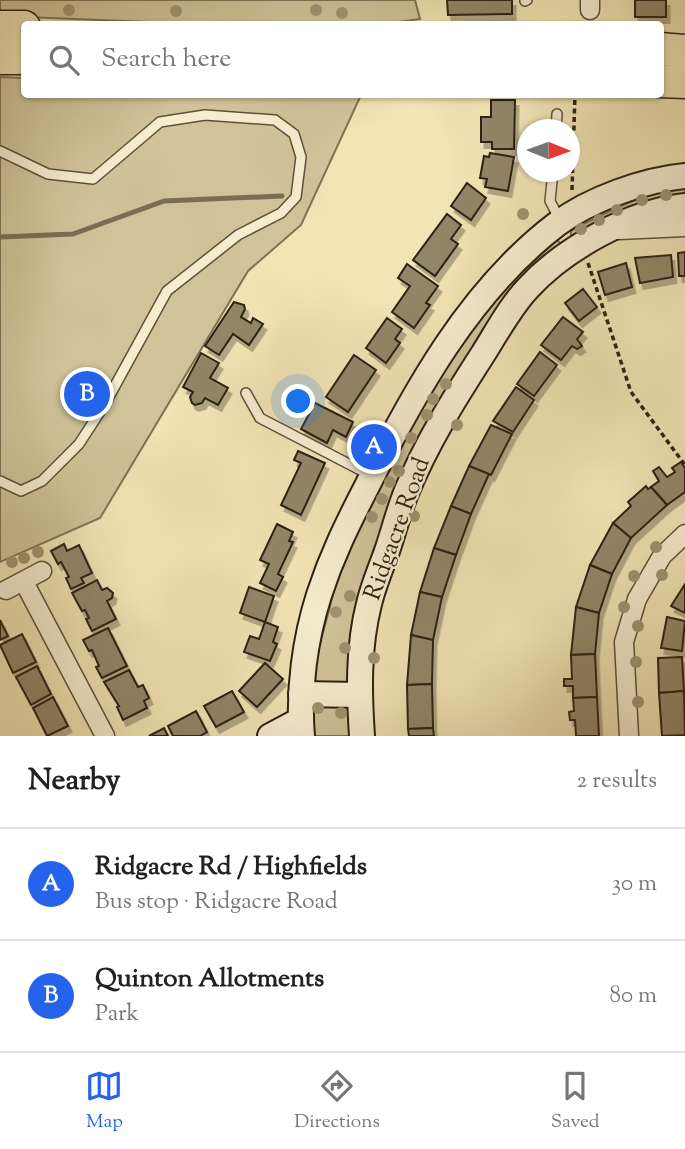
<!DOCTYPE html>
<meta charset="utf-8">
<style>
body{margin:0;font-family:"Sorts Mill Goudy",serif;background:#f2f2f2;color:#222}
.compass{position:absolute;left:517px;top:119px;width:63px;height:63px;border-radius:50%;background:#fff;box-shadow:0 2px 5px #0004;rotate:91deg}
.you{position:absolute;left:299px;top:402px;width:24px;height:24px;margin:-18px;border:5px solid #fff;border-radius:50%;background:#1a73e8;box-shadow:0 0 0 10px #1a73e833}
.badge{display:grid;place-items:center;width:46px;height:46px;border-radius:50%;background:#2563eb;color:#fff;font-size:23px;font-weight:700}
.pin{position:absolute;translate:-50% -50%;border:4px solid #fff;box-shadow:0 2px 7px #0006}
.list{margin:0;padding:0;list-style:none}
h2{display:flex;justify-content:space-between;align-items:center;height:91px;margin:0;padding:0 28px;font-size:30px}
h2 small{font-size:23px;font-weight:400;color:#767676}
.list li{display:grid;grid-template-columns:46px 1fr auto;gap:21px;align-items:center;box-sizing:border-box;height:112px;padding:0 28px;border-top:2px solid #e0e0e0}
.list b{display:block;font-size:26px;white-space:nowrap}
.list p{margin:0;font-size:23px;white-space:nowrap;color:#767676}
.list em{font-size:23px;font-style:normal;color:#767676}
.icon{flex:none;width:38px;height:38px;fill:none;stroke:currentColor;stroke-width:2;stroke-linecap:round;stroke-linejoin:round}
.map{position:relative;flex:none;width:685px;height:736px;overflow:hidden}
.search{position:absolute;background:#fff;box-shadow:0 2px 5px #0004;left:21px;right:21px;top:21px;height:77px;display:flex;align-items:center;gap:18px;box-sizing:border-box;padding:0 24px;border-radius:7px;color:#767676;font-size:26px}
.sheet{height:315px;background:#fff}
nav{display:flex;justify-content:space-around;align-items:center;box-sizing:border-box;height:98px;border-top:2px solid #e0e0e0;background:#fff;font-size:19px;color:#767676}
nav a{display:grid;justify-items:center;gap:4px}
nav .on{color:#2563eb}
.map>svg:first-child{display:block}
.green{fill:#d0c399;stroke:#7e7256;stroke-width:2}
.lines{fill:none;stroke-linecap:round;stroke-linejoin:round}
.stream{stroke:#7a6d53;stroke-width:5}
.building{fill:#928667;stroke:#2c2012;stroke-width:2;filter:url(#shadow)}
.lane-casing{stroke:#5d513b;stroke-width:12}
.street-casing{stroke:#5d513b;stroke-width:21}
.secondary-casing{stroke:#2c2012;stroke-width:28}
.highway-casing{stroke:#2c2012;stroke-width:35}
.path{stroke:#2c2012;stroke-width:3.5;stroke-dasharray:5 3.5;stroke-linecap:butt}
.lane{stroke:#f6edcf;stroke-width:9}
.street{stroke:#f6edcf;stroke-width:18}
.secondary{stroke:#f6edcf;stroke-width:24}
.highway{stroke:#f1e4b5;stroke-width:32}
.tree{fill:#a09371}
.labels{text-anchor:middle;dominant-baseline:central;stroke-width:5;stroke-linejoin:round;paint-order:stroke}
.street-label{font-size:24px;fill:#2c2012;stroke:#f6edcf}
</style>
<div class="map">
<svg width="685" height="736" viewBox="0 0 685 736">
<defs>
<filter id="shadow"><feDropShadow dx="3.5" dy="6" stdDeviation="0" flood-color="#0004"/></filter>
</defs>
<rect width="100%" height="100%" fill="#f1e4b5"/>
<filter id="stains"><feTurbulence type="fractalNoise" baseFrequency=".00286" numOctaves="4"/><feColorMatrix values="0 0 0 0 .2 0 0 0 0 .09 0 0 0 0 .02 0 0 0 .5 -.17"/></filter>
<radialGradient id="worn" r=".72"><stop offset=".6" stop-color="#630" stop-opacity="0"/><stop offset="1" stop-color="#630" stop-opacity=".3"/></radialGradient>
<g class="green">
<path d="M0,0H415L420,19L385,24H198L0,16Z"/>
<path d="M0,77L24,78V94L361,95L301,225L248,271L100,518L0,562Z"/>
<path d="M685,187V196L575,239L571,236V231C611,210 640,194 685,187Z"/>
<path d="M557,240L566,248L400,485L373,551L354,625L348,686L315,684L316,659L350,531L420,402L492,300Z"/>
<path d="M310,703L347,704L350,736H313Z"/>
</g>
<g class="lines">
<path class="stream" d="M0,237L73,234L164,201L282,196"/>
</g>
<g class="building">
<path d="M447,0H512V14L448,15Z"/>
<rect x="635" y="0" width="31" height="17"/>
<path d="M491,100H515L514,149H492V142H481V117H491Z"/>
<path d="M490,153L514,157L508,191L485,187L487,179L480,178L484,156L489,157Z"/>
<path d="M467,183L486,198L471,220L451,206Z"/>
<path d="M447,214L461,225L451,239L458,244L435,276L413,260Z"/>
<path d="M685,252V276H679L678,253Z"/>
<path d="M671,255L673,277L640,283L635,258Z"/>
<path d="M626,263L632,287L605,295L598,272Z"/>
<path d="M407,264L438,286L426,303L430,305L414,328L392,312L410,286L398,278Z"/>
<path d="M583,289L597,307L579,321L565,303Z"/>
<path d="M234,302L244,305L245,309L241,317L251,323L253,318L263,324L249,345L233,334L219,355L205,346Z"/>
<path d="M563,317L583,332L577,339L582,346L577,349L572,346L561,360L541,345Z"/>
<path d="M387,318L402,329L395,339L400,343L386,363L366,348Z"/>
<path d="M540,352L557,365L534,396L517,384Z"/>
<path d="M201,353L219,363L210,378L228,388L218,405L205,398L202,403L195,405L192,403L190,397L193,392L183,387Z"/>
<path d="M354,355L376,370L348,412L326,397Z"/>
<path d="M516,387L534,400L513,432L493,421Z"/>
<path d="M315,403L353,422L346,437L333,430L327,443L301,429Z"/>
<path d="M491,425L512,434L491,475L469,466Z"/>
<path d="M298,451L325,463L301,515L281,505L301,463L294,460Z"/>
<path d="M681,462L685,468V492L667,505L651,487L659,481L653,471L659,467L667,477L675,472L672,468Z"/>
<path d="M469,466L489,474L471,514L451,506Z"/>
<path d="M646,486L648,489L651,487L667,505L631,538L613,523L631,506L628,502Z"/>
<path d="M451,506L471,514L456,555L434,548Z"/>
<path d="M613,523L631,538L612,574L590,565Z"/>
<path d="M277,524L293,532L289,541L293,542L278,574L283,577L276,591L260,583L269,564L260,560Z"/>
<path d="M64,544L67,551L79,545L92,573L81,578L84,583L71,589L66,578L69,577L61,562L58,564L51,551Z"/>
<path d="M434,548L456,555L442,597L420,592Z"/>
<path d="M590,565L612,574L599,613L576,607Z"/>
<path d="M97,580L102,590L107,588L113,593L112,598L107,601L116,619L92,631L86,619L89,618L85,610L82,611L72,593Z"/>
<path d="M685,584V613L671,606Z"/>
<path d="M249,587L274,596L265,622L240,613Z"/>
<path d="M420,592L442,597L433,640L411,635Z"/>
<path d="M576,607L599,613L595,654L571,655Z"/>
<path d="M667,617L685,621L682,651L661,648Z"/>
<path d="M0,620L8,636L0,640Z"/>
<path d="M265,622L278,627L273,642L277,644L270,661L244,652L250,636L259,639Z"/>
<path d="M108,628L127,666L102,678L96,667L99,666L92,650L89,651L83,640Z"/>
<path d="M22,634L36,662L13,673L0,645Z"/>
<path d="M411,635L433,640L432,684L407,685Z"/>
<path d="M595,654L597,697L573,698V686H564V679H572L571,655Z"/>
<path d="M682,657L684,691L659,693L658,658Z"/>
<path d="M265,663L283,679L257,707L239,691Z"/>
<path d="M37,666L51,694L31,705L16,677Z"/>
<path d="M129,670L138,687L143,685L149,698L144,701L147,708L123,720L117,707L119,706L104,682Z"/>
<path d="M432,684L433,728L408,729L407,685Z"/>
<path d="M232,691L244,712L216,727L204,706Z"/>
<path d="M684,691L685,735L662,736L659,693Z"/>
<path d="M53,697L68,726L47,736L33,708Z"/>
<path d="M597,697L599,736H576L575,720H570L569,712L574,711L573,698Z"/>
<path d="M196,711L207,732L200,736H173L168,726Z"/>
<path d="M164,728L168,736H149Z"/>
<path d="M433,728L434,736H409L408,729Z"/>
</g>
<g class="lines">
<defs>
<g id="lane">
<path d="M525,1L527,0"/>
<path d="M556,130L557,114"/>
<path d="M0,151L48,174L93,179L160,122L205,115L275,120L294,134L301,157L296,197L281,213L238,235L167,291L105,404L79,444L42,481L21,491L0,481"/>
<path d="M553,172L550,201L560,220"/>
<path d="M246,393L260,418L370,475"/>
</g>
<g id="street">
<path d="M590,10V0"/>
<path d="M619,230L685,227"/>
<path d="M24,582L105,736"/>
<path d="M6,590L42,571"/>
<path d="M629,736L624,642L637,599L662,556L685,534"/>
</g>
<g id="secondary">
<path d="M301,694L359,695"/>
<path d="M270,736L300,720"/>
<path d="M302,736C298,690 305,639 319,595C332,555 347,525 366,488C414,392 470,290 557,224C590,199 644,180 685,176"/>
<path d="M362,736C359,692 358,647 369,604C373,587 380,570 386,554C393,534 398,513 406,493C426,444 454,399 483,354C497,332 510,307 528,288C565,248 630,212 685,206"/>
</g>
<g id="highway">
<path d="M0,27H24"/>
<path d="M660,49L685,51"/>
<path d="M0,58H24"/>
<path d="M660,81L685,82"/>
</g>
</defs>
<use href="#lane" class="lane-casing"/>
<use href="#street" class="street-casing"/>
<use href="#secondary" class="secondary-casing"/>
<use href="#highway" class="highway-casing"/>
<g class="path">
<path d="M572,190L575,94"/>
<path d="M588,263L631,392L685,465"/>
</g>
<use href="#lane" class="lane"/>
<use href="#street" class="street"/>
<use href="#secondary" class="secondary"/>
<use href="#highway" class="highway"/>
</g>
<g class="tree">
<circle cx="69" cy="10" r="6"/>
<circle cx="316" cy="10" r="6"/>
<circle cx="176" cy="11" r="6"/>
<circle cx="342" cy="13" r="6"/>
<circle cx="666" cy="195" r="6"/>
<circle cx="642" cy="200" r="6"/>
<circle cx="617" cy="210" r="6"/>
<circle cx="523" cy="214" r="6"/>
<circle cx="599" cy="220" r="6"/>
<circle cx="581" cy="229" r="6"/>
<circle cx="446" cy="384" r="6"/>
<circle cx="433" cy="399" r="6"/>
<circle cx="427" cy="415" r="6"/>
<circle cx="457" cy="425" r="6"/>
<circle cx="411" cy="438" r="6"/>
<circle cx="399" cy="471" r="6"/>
<circle cx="390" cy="482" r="6"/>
<circle cx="382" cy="499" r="6"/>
<circle cx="414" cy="516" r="6"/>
<circle cx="372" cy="517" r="6"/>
<circle cx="656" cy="547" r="6"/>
<circle cx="38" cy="552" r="6"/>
<circle cx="24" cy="558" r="6"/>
<circle cx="12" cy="562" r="6"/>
<circle cx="662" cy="575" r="6"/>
<circle cx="634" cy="576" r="6"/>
<circle cx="350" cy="596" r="6"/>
<circle cx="624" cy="607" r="6"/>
<circle cx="336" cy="612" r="6"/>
<circle cx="638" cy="626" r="6"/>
<circle cx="345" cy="648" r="6"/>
<circle cx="374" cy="658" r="6"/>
<circle cx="636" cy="662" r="6"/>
<circle cx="638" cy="702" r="6"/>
<circle cx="318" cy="708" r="6"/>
<circle cx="341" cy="713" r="6"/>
</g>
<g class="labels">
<g class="street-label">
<text transform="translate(398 529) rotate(-70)">Ridgacre Road</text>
</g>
</g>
<rect width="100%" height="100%" filter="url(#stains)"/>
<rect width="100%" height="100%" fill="url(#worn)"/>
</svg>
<svg class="compass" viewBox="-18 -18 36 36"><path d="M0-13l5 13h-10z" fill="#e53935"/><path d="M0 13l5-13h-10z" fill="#767676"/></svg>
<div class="you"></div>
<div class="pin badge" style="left:374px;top:447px">A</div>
<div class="pin badge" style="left:87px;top:394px">B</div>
<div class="search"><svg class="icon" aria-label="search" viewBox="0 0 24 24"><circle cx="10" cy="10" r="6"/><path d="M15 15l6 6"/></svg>Search here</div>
</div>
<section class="sheet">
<h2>Nearby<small>2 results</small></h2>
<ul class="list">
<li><span class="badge">A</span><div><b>Ridgacre Rd / Highfields</b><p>Bus stop · Ridgacre Road</p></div><em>30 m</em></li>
<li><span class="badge">B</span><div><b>Quinton Allotments</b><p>Park</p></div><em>80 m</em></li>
</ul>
</section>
<nav>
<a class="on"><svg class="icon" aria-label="map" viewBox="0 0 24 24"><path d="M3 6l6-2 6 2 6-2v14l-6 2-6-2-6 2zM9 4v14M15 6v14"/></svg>Map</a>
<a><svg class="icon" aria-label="directions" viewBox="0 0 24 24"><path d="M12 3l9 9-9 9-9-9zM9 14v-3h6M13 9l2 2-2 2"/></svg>Directions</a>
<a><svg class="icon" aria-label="saved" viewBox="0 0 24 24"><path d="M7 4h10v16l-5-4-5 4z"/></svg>Saved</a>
</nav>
